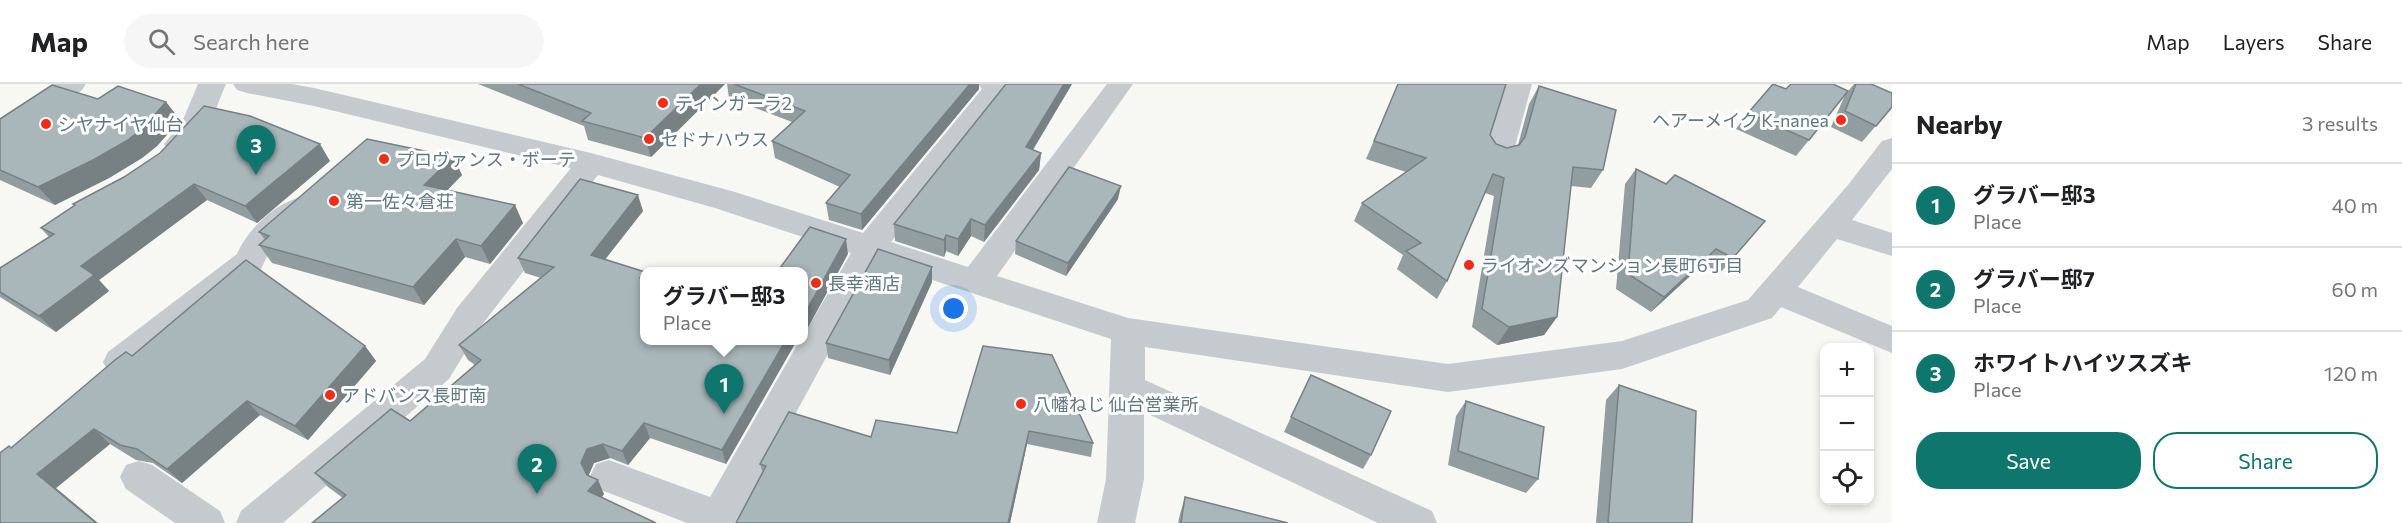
<!DOCTYPE html>
<meta charset="utf-8">
<style>
body{margin:0;font-family:Commissioner,"Noto Sans JP",sans-serif;background:#f6f6f6;color:#202124}
.controls{position:absolute;right:18px;bottom:18px;display:grid;overflow:hidden;border-radius:12px;box-shadow:0 3px 9px #0003}
.controls button{width:54px;height:54px;display:grid;place-items:center;padding:0;border:0;border-bottom:2px solid #e0e0e0;background:#fff;color:#202124;font:30px sans-serif}
.you{position:absolute;left:954px;top:225px;width:21px;height:21px;margin:-15px;border:4px solid #fff;border-radius:50%;background:#1a73e8;box-shadow:0 0 0 9px #1a73e833}
.badge{display:grid;place-items:center;width:39px;height:39px;border-radius:50%;background:#0f766e;color:#fff;font-size:20px;font-weight:700}
.pin{position:absolute;translate:-50% -50px;filter:drop-shadow(0 2px 3px #0008)}
.pin::after{content:'';position:absolute;top:32px;width:21px;height:18px;background:inherit;clip-path:polygon(0 0,100% 0,50% 100%)}
.popup{position:absolute;left:640px;top:183px;width:168px;height:78px;box-sizing:border-box;display:grid;place-content:center;border-radius:12px;background:#fff;filter:drop-shadow(0 2px 4px #0005);font-size:20px;white-space:nowrap;color:#757577}
.popup b{font-size:22px;color:#202124}
.popup::after{content:'';position:absolute;left:50%;top:100%;margin-left:-12px;border:12px solid transparent;border-top-color:#fff}
.list{margin:0;padding:0;list-style:none}
h2{display:flex;justify-content:space-between;align-items:center;height:78px;margin:0;padding:0 24px;font-size:26px}
h2 small{font-size:20px;font-weight:400;color:#757577}
.list li{display:grid;grid-template-columns:39px 1fr auto;gap:18px;align-items:center;box-sizing:border-box;height:84px;padding:0 24px;border-top:2px solid #e0e0e0}
.list b{display:block;font-size:22px;white-space:nowrap}
.list p{margin:0;font-size:20px;white-space:nowrap;color:#757577}
.list em{font-size:20px;font-style:normal;color:#757577}
.actions{display:flex;gap:12px;padding:18px 24px}
.actions a{flex:1;padding:14px 0;border:2px solid #0f766e;border-radius:24px;text-align:center;font-size:21px;color:#0f766e}
.actions .main{background:#0f766e;color:#fff}
.icon{flex:none;width:33px;height:33px;fill:none;stroke:currentColor;stroke-width:2;stroke-linecap:round;stroke-linejoin:round}
.map{position:relative;flex:none;width:1892px;height:439px;overflow:hidden}
header{display:flex;align-items:center;gap:36px;box-sizing:border-box;height:84px;padding:0 30px;background:#fff;border-bottom:2px solid #e0e0e0}
header strong{font-size:28px}
nav{display:flex;gap:33px;margin-inline-start:auto;font-size:21px}
.search{width:420px;height:54px;background:#f6f6f6;display:flex;align-items:center;gap:15px;box-sizing:border-box;padding:0 21px;border-radius:33px;color:#757577;font-size:22px}
main{display:flex}
aside{flex:1;background:#fff}
.map>svg:first-child{display:block}
.lines{fill:none;stroke-linecap:round;stroke-linejoin:round}
.minor{fill:#c4cacd;fill-rule:evenodd}
.wall{fill:#929da0}
.shaded-wall{fill:#778082}
.building{fill:#aab7ba;stroke:#778082;stroke-width:1.5}
.poi-dot{fill:#f32c18;stroke:#fff;stroke-width:2}
.labels{text-anchor:middle;dominant-baseline:central;stroke-width:6;stroke-linejoin:round;paint-order:stroke}
.poi-label{font-size:18px;fill:#5f7882;stroke:#fff;text-anchor:start}
</style>
<header>
<strong>Map</strong>
<div class="search"><svg class="icon" aria-label="search" viewBox="0 0 24 24"><circle cx="10" cy="10" r="6"/><path d="M15 15l6 6"/></svg>Search here</div>
<nav><a>Map</a><a>Layers</a><a>Share</a></nav>
</header>
<main>
<div class="map">
<svg width="1892" height="439" viewBox="0 0 1892 439">
<rect width="100%" height="100%" fill="#f7f7f4"/>
<g class="lines">
<g class="minor">
<path d="M53,0H86L82,6L10,55L0,57V35Z"/>
<path d="M198,0H226C215,25 202,76 168,67L164,60L182,38Z"/>
<path d="M233,0H292L314,4L591,69L735,108L863,149L982,5L978,0H1011L1013,2L1009,8L891,158L968,183L1107,0H1133L997,192L1128,234L1448,280L1622,257L1748,216L1848,101L1882,57L1892,54V85L1852,136L1892,149V172L1837,155L1798,203L1892,242V269L1781,223L1772,234L1622,285L1448,308L1145,263V296L1432,427L1437,439H1378L1144,328V395L1135,439H1097L1106,395L1111,255L878,178L736,439H687L596,404L590,392L596,380L609,376L710,413L800,256H804V251L851,169L715,124L598,91L481,242L449,295L283,439H236L241,427L425,275L457,224L571,84L314,22L247,9L237,6Z"/>
<path d="M1504,0H1532L1513,70L1508,77L1498,80L1488,77L1483,70Z"/>
<path d="M297,114L308,117L312,125L308,133L271,164L261,185L132,288L120,292L108,288L103,278L108,268L237,170C247,147 272,122 297,114Z"/>
<path d="M139,377L152,381L220,427L225,439H175L126,405L120,393L126,381Z"/>
</g>
</g>
<g class="wall">
<path d="M478,0H725L651,73L588,56L584,42Z"/>
<path d="M727,0H979V5L862,146L829,136L826,119L840,103L775,74L772,57L792,38L729,14Z"/>
<path d="M1072,0L1033,66L1041,69L1039,86L984,158L971,152L958,172L946,167L944,173L895,157L894,140Z"/>
<path d="M1398,0L1490,51L1496,60L1507,64L1518,61L1529,20L1539,2L1603,86L1591,104L1571,102L1557,233L1544,251L1497,261L1472,243L1494,112L1485,109L1447,197L1437,215L1397,185L1403,171L1354,137L1362,119L1406,88L1366,75Z"/>
<path d="M1854,0H1871L1892,23L1862,58L1831,43L1845,11Z"/>
<path d="M1786,5L1809,56L1796,72L1736,45L1748,29Z"/>
<path d="M98,15L166,18L180,36L157,62L142,74L109,94L55,121L0,96V35Z"/>
<path d="M453,73L462,91L447,106L523,139L490,180L465,173L424,221L272,179L259,161L265,156L259,148Z"/>
<path d="M330,77L257,139L207,116L99,196L109,207L56,248L0,213V184L49,153L41,144L75,121L73,120Z"/>
<path d="M1636,85L1666,100L1765,137L1720,189L1703,180L1651,228L1616,205L1625,100Z"/>
<path d="M1118,115L1066,192L1015,170L1016,157Z"/>
<path d="M643,127L605,175L645,256H797L726,380L650,354L628,381L610,374L594,379L588,392L604,410L602,413L343,414L328,403L315,389L410,337L475,281L468,276L459,261L541,194L525,189L518,174Z"/>
<path d="M932,198L890,291L828,274L826,259Z"/>
<path d="M365,262L376,277L308,356L260,331L182,399L153,379L136,376L110,360L56,404L0,439L11,364L132,272Z"/>
<path d="M983,262L1093,359L1091,373L1027,360L1010,439H736L763,390L760,380L871,353L957,349Z"/>
<path d="M1311,291L1371,371L1363,385L1284,348Z"/>
<path d="M1619,301L1692,439H1596L1606,316Z"/>
<path d="M1466,317L1538,395L1526,409L1448,381L1456,332Z"/>
<path d="M1185,413L1288,439H1178L1180,430Z"/>
</g>
<g class="shaded-wall">
<path d="M701,0H725L651,73L645,54Z"/>
<path d="M970,0H979V5L862,146L861,130Z"/>
<path d="M1064,0H1072L1024,80L1026,63Z"/>
<path d="M166,18L180,36L157,62L142,74L109,94L55,121L38,103Z"/>
<path d="M320,60L330,77L257,139L245,122Z"/>
<path d="M1041,69L1039,86L984,158L985,141Z"/>
<path d="M453,73L462,91L434,120L424,101Z"/>
<path d="M194,100L207,116L99,196L109,207L56,248L39,232L81,182Z"/>
<path d="M1121,102L1118,115L1066,192L1068,179Z"/>
<path d="M638,111L643,127L597,186L591,171Z"/>
<path d="M515,121L523,139L490,180L481,162Z"/>
<path d="M971,135V152L958,172V155Z"/>
<path d="M946,151V167L944,173V156Z"/>
<path d="M456,155L465,173L424,221L413,203Z"/>
<path d="M846,155L848,170L804,251V231Z"/>
<path d="M1716,165L1703,180L1651,228L1664,213Z"/>
<path d="M932,183V198L890,291L889,276Z"/>
<path d="M645,188V208L640,194Z"/>
<path d="M1557,233L1544,251L1497,261L1509,243Z"/>
<path d="M786,256H797L726,380L722,366Z"/>
<path d="M365,262L376,277L308,356L295,342Z"/>
<path d="M247,317L260,331L182,399L167,385Z"/>
<path d="M644,339L650,354L628,381L622,367Z"/>
<path d="M94,345L110,360L56,404L98,439H96L37,390Z"/>
<path d="M1029,347L1027,360L1010,439H1008Z"/>
<path d="M603,360L610,374L594,379L588,393L581,379L587,365Z"/>
<path d="M598,396L604,410L596,421L588,407Z"/>
</g>
<g class="building">
<path d="M518,0H701L645,54L582,37L591,29Z"/>
<path d="M734,0H970L861,130L826,119L850,91L772,57L805,27Z"/>
<path d="M1006,0H1064L1026,63L1041,69L985,141L971,135L958,155L946,151L944,156L894,140Z"/>
<path d="M1398,0H1506L1490,51L1496,60L1507,64L1519,61L1525,53L1539,2L1616,26L1603,86L1573,83L1557,233L1509,243L1482,225L1504,94L1493,90L1447,197L1406,167L1421,159L1362,119L1426,74L1374,57Z"/>
<path d="M1773,0L1786,5L1791,0H1833L1848,7L1809,56L1748,29Z"/>
<path d="M1856,0H1871L1892,9V23L1876,42L1845,27Z"/>
<path d="M52,1L98,15L118,2L166,18L143,44L128,56L93,76L38,103L0,86V35Z"/>
<path d="M204,22L250,32L320,60L245,122L194,100L81,182L94,191L39,232L0,208V184L54,150L41,144L75,121L73,120L124,93L160,69Z"/>
<path d="M367,55L453,73L424,101L515,121L481,162L456,155L413,203L259,161L269,152L259,148Z"/>
<path d="M1069,83L1121,102L1068,179L1016,157Z"/>
<path d="M1636,85L1666,100L1675,91L1765,137L1733,174L1716,165L1664,213L1628,190Z"/>
<path d="M580,95L638,111L591,171L645,188L640,194L645,196V256H786L722,366L644,339L622,367L603,360L587,365L581,379L587,391L598,396L588,407L656,439H312L346,411L315,389L391,325L410,337L481,276L459,261L554,183L518,174Z"/>
<path d="M810,143L846,155L804,231V188H777Z"/>
<path d="M878,165L932,183L889,276L826,259Z"/>
<path d="M246,176L365,262L295,342L247,317L167,385L137,365L120,361L94,345L37,390L96,439H0V369L9,362L11,364L115,276L126,268L132,272Z"/>
<path d="M983,262L1052,271L1093,359L1029,347L1008,439H736L766,382L760,380L789,328L871,353L876,336L957,349Z"/>
<path d="M1311,291L1391,327L1371,371L1291,333Z"/>
<path d="M1619,301L1696,327L1692,439H1608Z"/>
<path d="M1466,317L1544,343L1538,395L1458,367Z"/>
<path d="M1185,413L1288,439H1181Z"/>
</g>
<g class="poi-dot">
<circle cx="663" cy="19" r="6"/>
<circle cx="1841" cy="36" r="6"/>
<circle cx="46" cy="40" r="6"/>
<circle cx="649" cy="55" r="6"/>
<circle cx="384" cy="75" r="6"/>
<circle cx="334" cy="117" r="6"/>
<circle cx="1469" cy="181" r="6"/>
<circle cx="816" cy="199" r="6"/>
<circle cx="330" cy="311" r="6"/>
<circle cx="1021" cy="320" r="6"/>
</g>
<g class="labels">
<g class="poi-label">
<text x="675" y="19">ティンガーラ2</text>
<text x="1829" y="36" text-anchor="end">ヘアーメイク K-nanea</text>
<text x="58" y="40">シヤナイヤ仙台</text>
<text x="661" y="55">セドナハウス</text>
<text x="396" y="75">プロヴァンス・ボーテ</text>
<text x="346" y="117">第一佐々倉荘</text>
<text x="1481" y="181">ライオンズマンション長町6丁目</text>
<text x="828" y="199">長幸酒店</text>
<text x="342" y="311">アドバンス長町南</text>
<text x="1033" y="320">八幡ねじ 仙台営業所</text>
</g>
</g>
</svg>
<div class="controls">
<button>+</button>
<button>−</button>
<button><svg class="icon" aria-label="locate" viewBox="0 0 24 24"><circle cx="12" cy="12" r="6"/><path d="M12 2v4M12 18v4M2 12h4M18 12h4"/></svg></button>
</div>
<div class="you"></div>
<div class="pin badge" style="left:724px;top:330px">1</div>
<div class="popup"><b>グラバー邸3</b>Place</div>
<div class="pin badge" style="left:537px;top:410px">2</div>
<div class="pin badge" style="left:256px;top:91px">3</div>
</div>
<aside>
<h2>Nearby<small>3 results</small></h2>
<ul class="list">
<li><span class="badge">1</span><div><b>グラバー邸3</b><p>Place</p></div><em>40 m</em></li>
<li><span class="badge">2</span><div><b>グラバー邸7</b><p>Place</p></div><em>60 m</em></li>
<li><span class="badge">3</span><div><b>ホワイトハイツスズキ</b><p>Place</p></div><em>120 m</em></li>
</ul>
<div class="actions"><a class="main">Save</a><a>Share</a></div>
</aside>
</main>
